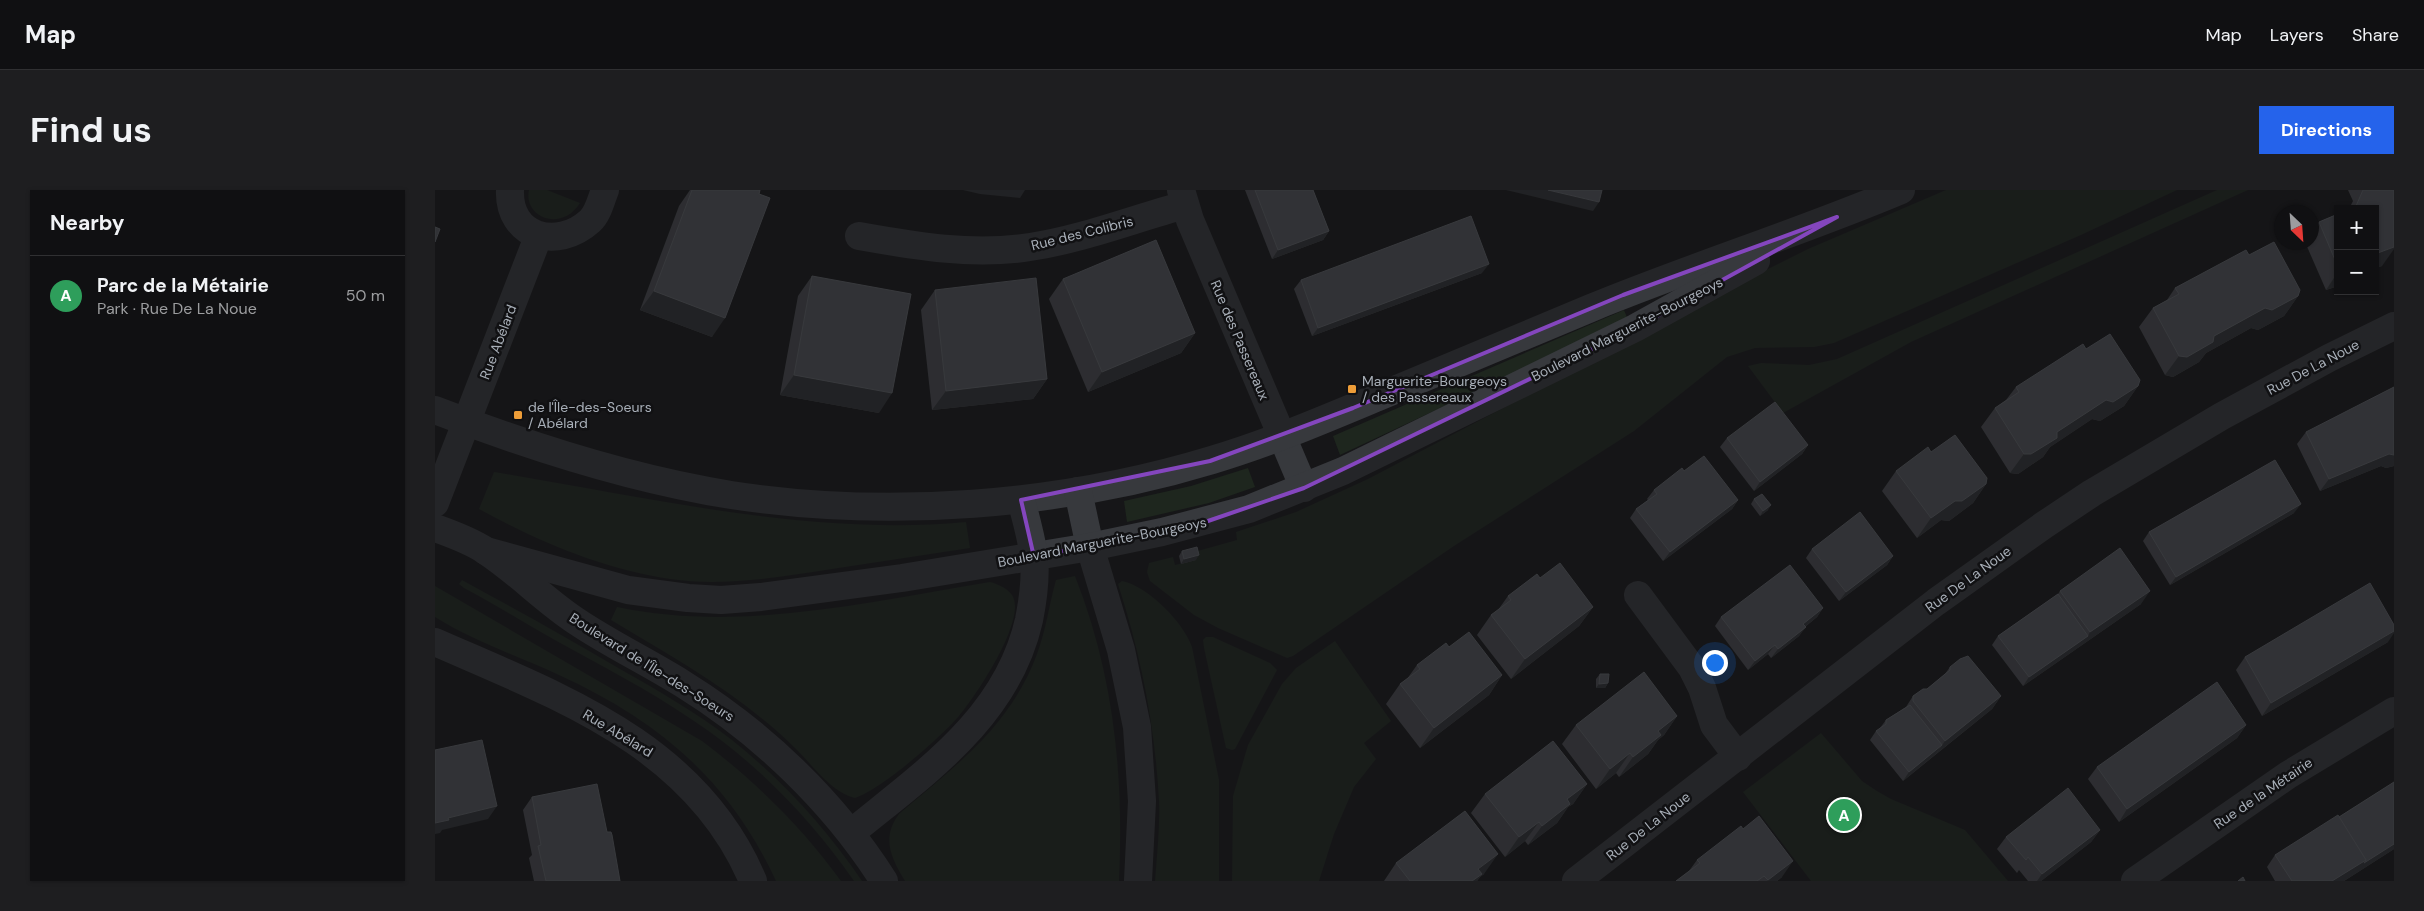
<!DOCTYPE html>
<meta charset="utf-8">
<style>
body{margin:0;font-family:"DM Sans",sans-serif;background:#1e1e20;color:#f1f3f6}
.controls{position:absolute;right:15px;top:15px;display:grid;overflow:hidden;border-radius:0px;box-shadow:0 1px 4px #0004}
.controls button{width:45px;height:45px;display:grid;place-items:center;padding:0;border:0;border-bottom:1px solid #303032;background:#101012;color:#f1f3f6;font:25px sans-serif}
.compass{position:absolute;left:1839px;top:15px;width:45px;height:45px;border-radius:50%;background:#101012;box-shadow:0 1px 4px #0004;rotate:155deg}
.you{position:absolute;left:1279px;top:472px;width:18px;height:18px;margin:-12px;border:4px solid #fff;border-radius:50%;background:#1a73e8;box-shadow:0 0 0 8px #1a73e833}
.badge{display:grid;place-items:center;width:32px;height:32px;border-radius:50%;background:#2563eb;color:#fff;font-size:16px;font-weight:700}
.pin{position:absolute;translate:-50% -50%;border:2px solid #fff;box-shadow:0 1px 5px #0006}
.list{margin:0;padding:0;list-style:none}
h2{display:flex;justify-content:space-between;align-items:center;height:65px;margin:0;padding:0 20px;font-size:21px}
h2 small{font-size:16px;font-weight:400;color:#9c9d9f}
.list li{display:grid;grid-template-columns:32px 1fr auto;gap:15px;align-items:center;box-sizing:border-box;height:80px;padding:0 20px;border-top:1px solid #303032}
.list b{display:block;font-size:19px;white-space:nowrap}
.list p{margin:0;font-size:16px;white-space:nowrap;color:#9c9d9f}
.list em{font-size:16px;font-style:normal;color:#9c9d9f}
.map{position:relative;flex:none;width:1959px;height:691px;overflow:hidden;border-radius:0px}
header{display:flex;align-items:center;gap:30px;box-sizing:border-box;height:70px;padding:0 25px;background:#101012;border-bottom:1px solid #303032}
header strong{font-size:24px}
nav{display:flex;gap:28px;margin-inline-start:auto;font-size:18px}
.intro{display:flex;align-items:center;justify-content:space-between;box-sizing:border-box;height:120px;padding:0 30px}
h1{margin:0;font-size:35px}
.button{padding:12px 22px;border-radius:0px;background:#2563eb;color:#fff;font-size:18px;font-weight:700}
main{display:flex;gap:30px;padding:0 30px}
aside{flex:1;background:#101012;border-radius:0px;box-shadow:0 1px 4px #0004}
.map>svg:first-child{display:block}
.green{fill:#1e261e}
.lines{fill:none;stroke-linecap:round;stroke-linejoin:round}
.minor{stroke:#37393d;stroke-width:28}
.tertiary{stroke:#37393d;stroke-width:28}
.wall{fill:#494b50}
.shaded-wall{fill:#303235}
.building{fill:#53565b;stroke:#61646a}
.marked{fill:none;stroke:#8446be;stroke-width:4;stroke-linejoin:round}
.poi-dot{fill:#ee9d38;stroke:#111113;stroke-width:2}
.labels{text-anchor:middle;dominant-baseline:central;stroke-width:5;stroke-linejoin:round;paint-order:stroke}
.street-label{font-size:14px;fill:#a8afb8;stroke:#111113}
.poi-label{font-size:14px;fill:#a8afb8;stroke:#111113;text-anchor:start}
</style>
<header>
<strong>Map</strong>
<nav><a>Map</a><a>Layers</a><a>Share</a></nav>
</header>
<div class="intro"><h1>Find us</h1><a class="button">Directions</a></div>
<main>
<aside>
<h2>Nearby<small></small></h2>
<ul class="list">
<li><span class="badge" style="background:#2e9e5b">A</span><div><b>Parc de la Métairie</b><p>Park · Rue De La Noue</p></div><em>50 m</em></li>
</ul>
</aside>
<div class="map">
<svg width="1959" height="691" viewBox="0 0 1959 691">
<rect width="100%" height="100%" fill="#161618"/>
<g class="green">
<path d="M94,0H112L145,13C126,43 88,27 94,0Z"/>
<path d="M1511,0H1742L1646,45L1399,153L1379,157L1320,158L1292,167L1199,241L1019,356L858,466L852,468L783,438L759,425L715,391L712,382L714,373L738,367L740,375L760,370L759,362L802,350L801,342L861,322L933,289L1319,86L1373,59Z"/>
<path d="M1782,0H1813L1476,152L1348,223L1313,176L1326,173L1374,175L1402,169Z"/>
<path d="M1189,120L1193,130L905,265L898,246Z"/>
<path d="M813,278L820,297L774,313L692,332L689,311L756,296Z"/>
<path d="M59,282C211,307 377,347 531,332L535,358C489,365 443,372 397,379C344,387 288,397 235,389C168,379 104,352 44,319Z"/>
<path d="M640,386C679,485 689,586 684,691H470C456,668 446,648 464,624C520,576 575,537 602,464C611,440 614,415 621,390Z"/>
<path d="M27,390C80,419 133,448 185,479C224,501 262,523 297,550C347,590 391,638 427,691H419C376,629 322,573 259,531C214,500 165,475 118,449C88,432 59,414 29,398L24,394Z"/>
<path d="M687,391C713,396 749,433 757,457L784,590V691H720C722,665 725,637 724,611C720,536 706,465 683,394Z"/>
<path d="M555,392C563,394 572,398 577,405C593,429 540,507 524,526C504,549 447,599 420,608C396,602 379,577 362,560C308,506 241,469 176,430L182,417C305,443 432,412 555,392Z"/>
<path d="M0,396L267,551C319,590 368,638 406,691H341C294,590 224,531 124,485C83,466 38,451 0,427Z"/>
<path d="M771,447H778L835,473L842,480L800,559L797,560L791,558L769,458L768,450Z"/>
<path d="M900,451L956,531L929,553L941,569L919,597L899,644L884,691H797L798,606L813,555L847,494L861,478Z"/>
<path d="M1386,543L1427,591L1442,601L1456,609L1530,640L1573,691H1376L1308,602Z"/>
</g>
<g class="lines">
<g class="minor">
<path d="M75,0C73,47 122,61 155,31C163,24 166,10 170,0"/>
<path d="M746,0L755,30L869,298"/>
<path d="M424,46C480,56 538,66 595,57C648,49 698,29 750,15"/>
<path d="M0,313L103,47"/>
<path d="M1203,405L1257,478L1267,498L1279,535L1303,567"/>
<path d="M0,452C125,507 261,555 318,691"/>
<path d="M1141,691L1501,412L1609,335L1657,303L1787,226L1894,168L1959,136"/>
<path d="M1700,691L1853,585L1959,521"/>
</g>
<g class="tertiary">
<path d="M0,220C96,257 195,289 296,305C452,329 626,316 777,270C834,253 888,230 943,207C1014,178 1085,148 1156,118C1258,76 1364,43 1466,0"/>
<path d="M643,301L655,357L686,460L702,537L707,611L703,691"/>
<path d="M0,338C17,344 36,351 51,361C83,382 109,410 141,431C175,454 213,472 248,494C327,543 399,612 449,691"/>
<path d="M51,361L193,400L253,408L286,410L326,407L467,388L655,357L727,342L814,319L908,281L1200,138L1321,71"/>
<path d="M416,643C489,583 572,528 594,430C598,410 601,386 599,366C596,347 591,328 586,310"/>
</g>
</g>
<g class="wall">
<path d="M255,0H325L277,147L205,120L244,16Z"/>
<path d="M810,0H878L894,41L888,50L837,69Z"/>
<path d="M1913,0H1959L1947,76L1940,78V19H1914L1918,11Z"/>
<path d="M1903,24V96L1891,100L1870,52H1876V42L1884,32Z"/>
<path d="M1814,65L1863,106L1849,126L1823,140L1816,138L1771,163L1764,172L1738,187L1730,185L1704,137L1718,118L1732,110L1740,98Z"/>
<path d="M1047,83L877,146L859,99L866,90Z"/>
<path d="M377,86L444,223L345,205L363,106Z"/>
<path d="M628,89L760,143L746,163L653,202L614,109Z"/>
<path d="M500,100L612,189L598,209L497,220L486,120Z"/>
<path d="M1651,159L1703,196L1689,216L1665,231L1657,229L1615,257L1608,267L1583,284L1575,283L1546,237L1560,218L1571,210L1581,197Z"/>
<path d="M1871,242L1959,276L1951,278L1946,276L1885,301L1862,254Z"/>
<path d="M1292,248L1373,255L1367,264L1319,301L1285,257Z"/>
<path d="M1496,262L1551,294L1538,313L1514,331L1506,330L1482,348L1447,301L1461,281Z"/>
<path d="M1249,281L1303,310L1297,319L1228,371L1195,328L1201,319L1213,310L1212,309L1219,300Z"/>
<path d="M1319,309L1333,320L1325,326L1316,314Z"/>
<path d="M1859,323L1735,395L1708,351L1714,342Z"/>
<path d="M1377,359L1458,366L1452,375L1404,411L1371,368Z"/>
<path d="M747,361L761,370L746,374L744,366Z"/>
<path d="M1105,388L1158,417L1144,436L1076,489L1042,445L1056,425L1063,420L1073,406Z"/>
<path d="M1625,401L1706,414L1588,496L1557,455L1563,446L1623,404Z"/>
<path d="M1388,418L1382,427L1370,437L1364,446L1336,468L1333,464L1313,480L1280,436L1286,427Z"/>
<path d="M1953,452L1827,526L1801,480L1810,467Z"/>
<path d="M1014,457L1067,485L1054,505L985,558L951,514L965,494L972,489L982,475Z"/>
<path d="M1515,477L1566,506L1557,519L1468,591L1435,550L1441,541L1445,538L1451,530L1471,517L1478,506L1492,499L1510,484Z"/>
<path d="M1165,484L1173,493L1170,498H1161V489Z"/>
<path d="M1242,526L1229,545L1223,550L1213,564L1184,587L1181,583L1161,599L1127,554L1141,535Z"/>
<path d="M1811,535L1802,548L1684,632L1653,589L1662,577Z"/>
<path d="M1959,592V659L1909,691H1840L1832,677L1840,665L1904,627Z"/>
<path d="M1152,594L1138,614L1133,617L1122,633L1093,655L1090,651L1070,667L1036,623L1050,604Z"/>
<path d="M97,607L172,642L185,691H99L94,668L97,665L88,620Z"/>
<path d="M1665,640L1656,652L1606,691H1593L1584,680L1582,683L1562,659L1571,647Z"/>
<path d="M1262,670L1347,687L1342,691H1241L1254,681Z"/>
<path d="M961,673L1049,684L1045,687L1042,691H949Z"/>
</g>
<g class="shaded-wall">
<path d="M528,0H590L585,8L545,4Z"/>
<path d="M1071,0H1113L1164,12L1158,21Z"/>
<path d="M894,41L888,50L837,69L843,60Z"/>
<path d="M1959,57V59L1947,76L1940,78V64Z"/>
<path d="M1054,74L1047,83L877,146L883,138Z"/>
<path d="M1903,82V96L1891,100Z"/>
<path d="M219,101L290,128L277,147L205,120Z"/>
<path d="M1863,106L1849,126L1823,140L1816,138L1771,163L1764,172L1738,187L1730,185L1744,166L1830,118Z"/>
<path d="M760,143L746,163L653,202L667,182Z"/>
<path d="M359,185L457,203L444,223L345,205Z"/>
<path d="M612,189L598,209L497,220L511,201Z"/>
<path d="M1703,196L1689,216L1665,231L1657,229L1615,257L1608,267L1583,284L1575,283L1589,264L1671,210Z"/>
<path d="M1373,255L1367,264L1319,301L1325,292Z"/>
<path d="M1954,264L1959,265V276L1951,278L1946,276L1885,301L1894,289Z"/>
<path d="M1551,294L1538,313L1514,331L1506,330L1482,348L1496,328L1520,311Z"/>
<path d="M1303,310L1297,319L1228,371L1235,362Z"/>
<path d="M1866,314L1859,323L1735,395L1741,387Z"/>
<path d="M1336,315L1333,320L1325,326L1328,321Z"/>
<path d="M764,365L761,370L746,374L749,369Z"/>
<path d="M1458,366L1452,375L1404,411L1411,402Z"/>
<path d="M1715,401L1706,414L1588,496L1594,487L1653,446L1655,442Z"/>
<path d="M1158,417L1144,436L1076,489L1090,469Z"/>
<path d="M1388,418L1382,427L1362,443L1368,434Z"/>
<path d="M1371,437L1364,446L1336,468L1343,459Z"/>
<path d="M1959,441V443L1953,452L1827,526L1836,513Z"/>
<path d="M1340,455L1333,464L1313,480L1320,471Z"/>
<path d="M1067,485L1054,505L985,558L999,538Z"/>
<path d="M1173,493L1170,498H1161L1164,494Z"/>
<path d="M1566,506L1557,519L1501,564L1510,551Z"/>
<path d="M1242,526L1229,545L1223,550L1213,564L1184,587L1198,567L1223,541Z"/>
<path d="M1811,535L1802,548L1684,632L1692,619Z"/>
<path d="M1507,555L1501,564L1468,591L1474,582Z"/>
<path d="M1195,563L1181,583L1161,599L1175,579Z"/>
<path d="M1152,594L1138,614L1133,617L1122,633L1093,655L1107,636L1132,609Z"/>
<path d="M62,616L53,629L7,640L5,643L0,644V633L13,628Z"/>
<path d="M1104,632L1090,651L1070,667L1084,647Z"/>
<path d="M1665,640L1656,652L1606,691H1602L1607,684Z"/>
<path d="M1959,654V659L1909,691H1897L1931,670Z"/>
<path d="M1063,664L1049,684L1045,687L1042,691H1035L1043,679Z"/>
<path d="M1358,671L1347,687L1342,691H1332Z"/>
</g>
<g class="building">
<path d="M257,0H325L324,4L335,8L290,128L219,101Z"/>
<path d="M820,0H878L894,41L843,60Z"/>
<path d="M1113,0H1167L1164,12Z"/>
<path d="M1928,0H1959V57L1940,64V19H1915L1921,16Z"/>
<path d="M1903,24V77L1884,32Z"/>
<path d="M1036,26L1054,74L883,138L866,90Z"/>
<path d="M0,37L5,39L0,52Z"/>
<path d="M721,50L760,143L667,182L628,89Z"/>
<path d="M1839,52L1865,100L1863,106L1837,120L1830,118L1779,146L1778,152L1752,167L1744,166L1718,118L1744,104L1740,98L1811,60L1814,65Z"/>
<path d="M377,86L476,104L457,203L359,185Z"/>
<path d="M601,88L612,189L511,201L500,100Z"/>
<path d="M1675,144L1705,190L1703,196L1678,212L1671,210L1622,242V248L1596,264H1589L1560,218L1584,202L1581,197L1648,154L1651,159Z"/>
<path d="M1959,197V265L1954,264L1894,289L1871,242Z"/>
<path d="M1340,212L1373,255L1325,292L1292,248Z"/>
<path d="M1520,245L1552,288L1551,294L1527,311H1520L1496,328L1461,281L1493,257L1496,262Z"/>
<path d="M1269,266L1303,310L1235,362L1201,319L1222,304L1219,300L1247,278L1249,281Z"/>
<path d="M1840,270L1866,314L1741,387L1714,342Z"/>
<path d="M1327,304L1336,315L1328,321L1319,309Z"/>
<path d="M1425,322L1458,366L1411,402L1377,359Z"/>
<path d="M762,357L764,365L749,369L747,361Z"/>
<path d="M1685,358L1715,401L1655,442L1625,401Z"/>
<path d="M1125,373L1158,417L1090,469L1056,425L1076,410L1073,406L1102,384L1105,388Z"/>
<path d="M1355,375L1388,418L1368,434L1371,437L1343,459L1340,455L1320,471L1286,427Z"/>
<path d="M1935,393L1959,435V441L1836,513L1810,467Z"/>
<path d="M1623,404L1653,446L1594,487L1563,446Z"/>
<path d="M1034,442L1067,485L999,538L965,494L985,479L982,475L1011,453L1014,457Z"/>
<path d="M1533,466L1566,506L1510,551L1478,511V506L1488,499H1492L1515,480V477L1525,469Z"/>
<path d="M1209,482L1242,526L1223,541L1226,545L1198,567L1195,563L1175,579L1141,535Z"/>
<path d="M1165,484H1174L1173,493L1164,494Z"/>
<path d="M1782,492L1811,535L1692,619L1662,577Z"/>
<path d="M1475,515L1507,555L1474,582L1441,541L1451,534V530Z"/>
<path d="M47,550L62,616L13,628L14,630L0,633V560Z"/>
<path d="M1118,551L1152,594L1132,609L1135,614L1107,636L1104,632L1084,647L1050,604Z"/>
<path d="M1959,592V654L1929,673L1931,670L1904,627Z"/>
<path d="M162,594L172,642H176L177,645L185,691H111L103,656L106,655L97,607Z"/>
<path d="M1633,598L1665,640L1607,684L1593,667L1591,670L1571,647Z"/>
<path d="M1030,621L1063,664L1043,679L1047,684L1037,691H975L961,673Z"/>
<path d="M1903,625L1931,670L1897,691H1857L1840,665Z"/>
<path d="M1324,626L1358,671L1333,690L1329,686L1322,691H1241L1265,673L1262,670L1306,636L1308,639Z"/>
<path d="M1808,687L1810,691H1803Z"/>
</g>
<path d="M0 0H1959V691H0ZM1402,27L1200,138L869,298L773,331L599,367L586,310L775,271L918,218L1188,105Z" fill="#161618" fill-opacity=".55" fill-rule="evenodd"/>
<path class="marked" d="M1402,27L1200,138L869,298L773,331L599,367L586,310L775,271L918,218L1188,105Z"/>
<g class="poi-dot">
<rect x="912" y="194" width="10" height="10" rx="2.5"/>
<rect x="78" y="220" width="10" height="10" rx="2.5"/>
</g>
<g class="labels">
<g class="street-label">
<text transform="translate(647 43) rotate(-14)">Rue des Colibris</text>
<text transform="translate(1192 139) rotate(-27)">Boulevard Marguerite-Bourgeoys</text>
<text transform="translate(805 150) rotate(67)">Rue des Passereaux</text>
<text transform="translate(63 152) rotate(-69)">Rue Abélard</text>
<text transform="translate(1878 177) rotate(-28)">Rue De La Noue</text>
<text transform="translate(667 352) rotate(-11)">Boulevard Marguerite-Bourgeoys</text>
<text transform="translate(1533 389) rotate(-36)">Rue De La Noue</text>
<text transform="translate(217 477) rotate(32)">Boulevard de l'Île-des-Soeurs</text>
<text transform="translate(183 543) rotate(31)">Rue Abélard</text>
<text transform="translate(1828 603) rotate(-34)">Rue de la Métairie</text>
<text transform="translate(1213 636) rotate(-38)">Rue De La Noue</text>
</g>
<g class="poi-label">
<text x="927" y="191">Marguerite-Bourgeoys<tspan x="927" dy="16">/ des Passereaux</tspan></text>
<text x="93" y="217">de l'Île-des-Soeurs<tspan x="93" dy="16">/ Abélard</tspan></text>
</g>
</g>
</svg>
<div class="controls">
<button>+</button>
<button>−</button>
</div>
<svg class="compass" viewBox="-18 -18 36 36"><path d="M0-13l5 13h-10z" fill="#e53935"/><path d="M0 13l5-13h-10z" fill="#9c9d9f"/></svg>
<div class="you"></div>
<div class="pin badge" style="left:1409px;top:625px;background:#2e9e5b">A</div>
</div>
</main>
